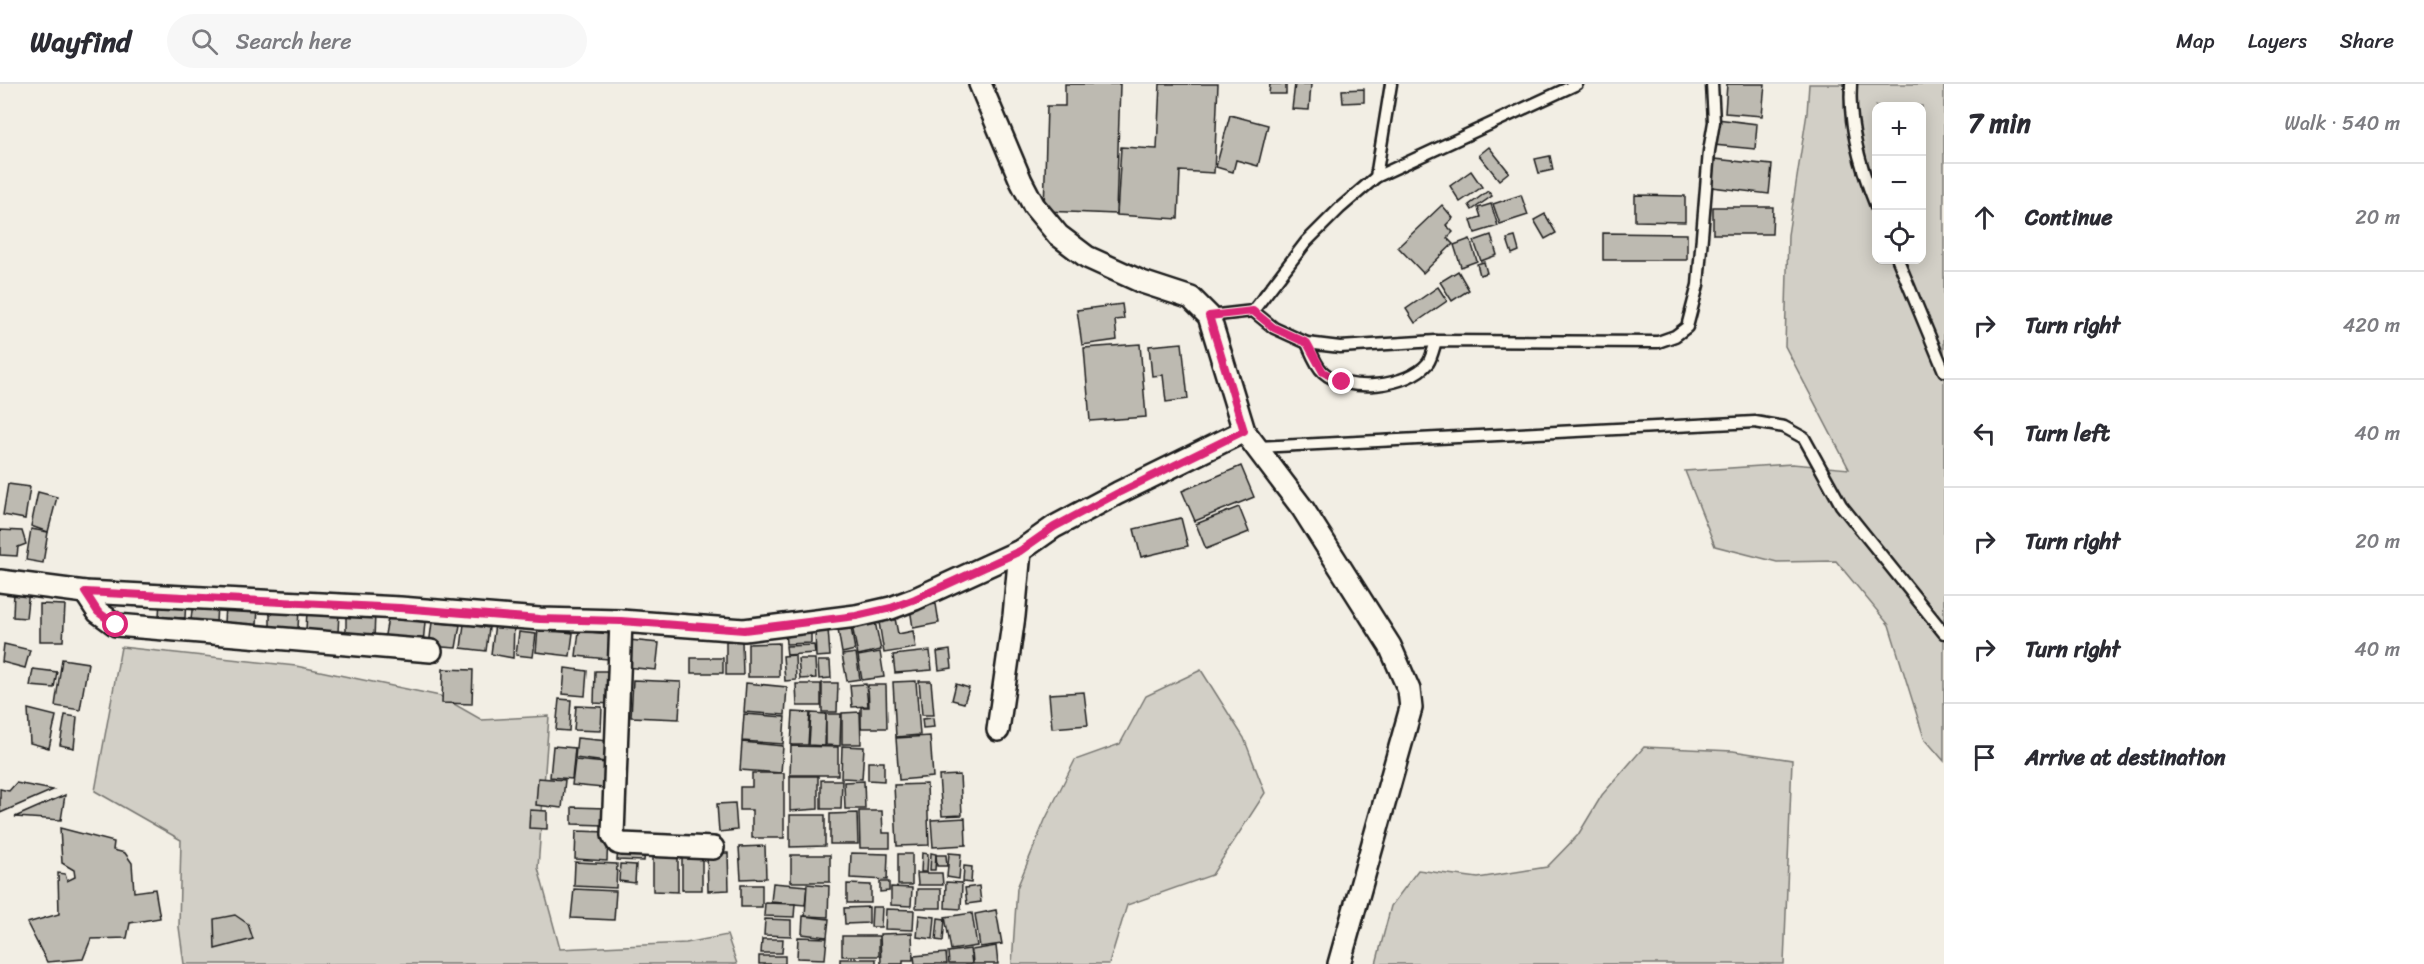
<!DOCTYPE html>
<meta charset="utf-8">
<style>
body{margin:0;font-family:Sriracha,sans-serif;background:#f7f7f7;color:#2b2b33}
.controls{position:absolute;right:18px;top:18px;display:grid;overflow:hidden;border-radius:12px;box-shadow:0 3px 15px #0003}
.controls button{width:54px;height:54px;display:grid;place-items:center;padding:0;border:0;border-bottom:2px solid #e1e1e2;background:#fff;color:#2b2b33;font:30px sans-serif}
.stop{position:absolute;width:18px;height:18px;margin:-14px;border:4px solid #db2777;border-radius:50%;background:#fff}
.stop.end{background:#db2777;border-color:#fff;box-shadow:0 2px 6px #0008}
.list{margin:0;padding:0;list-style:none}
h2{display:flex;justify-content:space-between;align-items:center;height:78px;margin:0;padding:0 24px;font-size:26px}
h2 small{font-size:20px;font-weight:400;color:#7c7c81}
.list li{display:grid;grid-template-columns:39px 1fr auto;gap:18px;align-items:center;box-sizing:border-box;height:108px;padding:0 24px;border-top:2px solid #e1e1e2}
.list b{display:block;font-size:22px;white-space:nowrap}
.list em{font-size:20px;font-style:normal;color:#7c7c81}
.icon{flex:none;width:33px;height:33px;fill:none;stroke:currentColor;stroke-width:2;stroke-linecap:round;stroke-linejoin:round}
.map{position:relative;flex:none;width:1944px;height:880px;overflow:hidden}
header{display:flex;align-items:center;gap:36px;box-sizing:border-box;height:84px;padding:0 30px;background:#fff;border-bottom:2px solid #e1e1e2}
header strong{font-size:28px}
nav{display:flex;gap:33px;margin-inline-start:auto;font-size:21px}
.search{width:420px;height:54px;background:#f7f7f7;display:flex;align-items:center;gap:15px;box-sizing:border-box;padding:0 21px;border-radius:33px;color:#7c7c81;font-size:22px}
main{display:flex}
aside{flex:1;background:#fff}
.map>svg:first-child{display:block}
.green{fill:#d2cfc6;stroke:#777671;stroke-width:1.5;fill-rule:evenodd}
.building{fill:#bdbab1;stroke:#1c1c1c;stroke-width:1.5}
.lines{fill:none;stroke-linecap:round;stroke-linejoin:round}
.lane-casing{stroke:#1c1c1c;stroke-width:15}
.street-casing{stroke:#1c1c1c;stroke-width:26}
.lane{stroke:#fbf7ec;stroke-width:10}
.street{stroke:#fbf7ec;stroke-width:21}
.route{stroke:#db2777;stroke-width:8}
</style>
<header>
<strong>Wayfind</strong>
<div class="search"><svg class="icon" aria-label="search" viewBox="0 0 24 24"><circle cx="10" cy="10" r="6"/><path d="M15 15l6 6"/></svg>Search here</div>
<nav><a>Map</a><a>Layers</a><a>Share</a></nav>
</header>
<main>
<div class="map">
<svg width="1944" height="880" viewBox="0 0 1944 880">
<rect width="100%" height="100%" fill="#f2eee4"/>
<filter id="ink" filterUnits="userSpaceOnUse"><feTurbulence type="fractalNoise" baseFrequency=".0167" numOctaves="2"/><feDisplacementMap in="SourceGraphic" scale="12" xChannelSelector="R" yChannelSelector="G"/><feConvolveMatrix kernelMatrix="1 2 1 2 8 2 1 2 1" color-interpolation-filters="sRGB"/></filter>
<g filter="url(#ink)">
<g class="green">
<path d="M1809,0H1944V677L1924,654L1889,541L1836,477L1777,478L1715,462L1685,387L1792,380L1849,385L1785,262L1788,151L1807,29ZM1876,22H1922V176H1876Z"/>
<path d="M121,563L296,582L440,612L482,636L549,632L538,784L560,865L686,859L727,851L737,880H184L179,843L181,756L95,707Z"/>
<path d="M1201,586L1244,654L1265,709L1212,791L1127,821L1109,880H1012L1017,804L1045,736L1075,676L1120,660L1146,612Z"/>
<path d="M1644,663L1733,667L1792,676L1784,880H1376L1391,822L1418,786L1478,794L1547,783L1578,751L1602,711Z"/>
</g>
<g class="building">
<path d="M1065,0H1120L1116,130L1044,127L1047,22H1065Z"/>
<path d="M1160,0H1218L1214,89L1180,87L1178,135L1117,131L1121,63L1157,65Z"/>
<path d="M1270,0H1286V10H1269Z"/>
<path d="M1295,0H1311L1309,26L1292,25Z"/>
<path d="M1727,0H1765L1762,32L1725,29Z"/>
<path d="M1364,5V18L1343,19L1342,6Z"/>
<path d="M1230,31L1268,41L1258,82L1236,76L1233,88L1216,83Z"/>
<path d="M1717,35L1757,40L1755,65L1714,61Z"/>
<path d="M1489,63L1509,88L1499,96L1479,71Z"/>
<path d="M1550,72L1553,86L1539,89L1535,75Z"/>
<path d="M1714,75L1772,81L1769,110L1712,103Z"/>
<path d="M1471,87L1482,103L1460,118L1450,102Z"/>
<path d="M1488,107L1492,112L1472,126L1469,121Z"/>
<path d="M1521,111L1528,131L1500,140L1493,120Z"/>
<path d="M1635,111L1685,112V138L1635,137Z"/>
<path d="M1491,120L1498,142L1475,149L1471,136L1481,133L1478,124Z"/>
<path d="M1442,121L1453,134L1446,141L1453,148L1447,154L1453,160L1423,189L1398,163Z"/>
<path d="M1713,123H1773L1772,150H1713Z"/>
<path d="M1545,130L1556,149L1545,155L1534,136Z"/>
<path d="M1603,149L1687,150V176H1603Z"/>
<path d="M1491,151L1497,171L1481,177L1474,157Z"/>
<path d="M1515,153L1519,167L1512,170L1507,155Z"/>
<path d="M1470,155L1477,177L1461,183L1454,161Z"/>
<path d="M1484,178L1487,189L1480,191L1477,180Z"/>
<path d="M1458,187L1469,206L1452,217L1440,198Z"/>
<path d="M1438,203L1447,217L1415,239L1406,225Z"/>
<path d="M1122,220L1124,235L1115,236L1117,256L1082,261L1077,226Z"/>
<path d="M1182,259L1188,315L1166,318L1163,291L1152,292L1149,262Z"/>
<path d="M1140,260L1146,333L1090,337L1084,264Z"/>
<path d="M1241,382L1254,413L1195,437L1182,407Z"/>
<path d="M8,400L30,403L25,435L3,431Z"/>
<path d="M38,408L57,413L48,448L31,442Z"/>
<path d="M1239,423L1249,448L1206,465L1196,440Z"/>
<path d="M1181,434L1188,462L1141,473L1134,445Z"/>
<path d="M31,445L48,448L43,479L26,476Z"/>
<path d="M0,446L22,447L26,460L18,463L17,472L0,471Z"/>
<path d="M14,506H29L26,534L13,533Z"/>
<path d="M160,515H186L185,534L159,533Z"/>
<path d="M193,517L217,519L216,539L191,536Z"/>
<path d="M40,520L65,521L63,557H40Z"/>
<path d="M225,520L258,522L257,541L224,539Z"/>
<path d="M936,520L939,539L913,544L910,524Z"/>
<path d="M270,523L299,525L298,545L270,543Z"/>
<path d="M307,527L339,528L338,549L306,546Z"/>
<path d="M346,528L375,529L374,555L346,552Z"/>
<path d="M894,529L898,550L913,547L916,564L884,569L878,532Z"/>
<path d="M874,533L881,566L858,571L851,537Z"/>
<path d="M388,534L425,538L423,560L384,556Z"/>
<path d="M432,538L460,541L456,564L429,562Z"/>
<path d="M514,538L513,574L491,570L495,540Z"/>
<path d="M850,538L855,566L842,569L837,540Z"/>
<path d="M464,540L489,544L486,567L461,564Z"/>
<path d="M538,545L573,549L570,572L536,568Z"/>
<path d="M811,545V559L786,560L785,546Z"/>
<path d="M828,545L830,572L816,573L815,546Z"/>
<path d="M579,547L611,550L608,575L576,572Z"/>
<path d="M519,548L536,550L533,573L516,571Z"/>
<path d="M629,556L659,559L656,586L626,583Z"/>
<path d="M726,557H742L743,591H726Z"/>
<path d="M779,559V593H748V560Z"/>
<path d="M4,560L30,566L25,584L2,578Z"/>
<path d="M814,561L815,569L787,571L786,562Z"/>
<path d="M950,566L952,584L939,586L937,568Z"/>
<path d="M930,567L932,586L895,589L893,571Z"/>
<path d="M880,568L884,593L862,596L858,572Z"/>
<path d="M856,569L860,595L847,597L842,571Z"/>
<path d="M795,571L796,596L785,597L783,572Z"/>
<rect x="691" y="574" width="32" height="15"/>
<path d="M62,575L88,579L80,626L55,622Z"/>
<path d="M798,575H815L816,594L800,595Z"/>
<path d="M818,577H830L831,594L819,595Z"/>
<path d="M565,584L587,587L585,612L563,610Z"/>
<path d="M33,585L57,588L54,604L30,602Z"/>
<path d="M443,585L473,586L472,620L442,619Z"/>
<path d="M595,587H613L612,620L594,619Z"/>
<path d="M633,596L681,598L679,635L631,633Z"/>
<path d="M916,597L920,651L896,653L893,598Z"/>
<path d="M919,597H931L934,631H922Z"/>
<path d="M746,599L787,603L785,631L744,628Z"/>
<path d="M822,599H838L837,628H822Z"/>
<path d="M796,600H821V622H797Z"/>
<path d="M866,600L868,622L852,623L850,601Z"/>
<path d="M956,600L969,604L964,619L952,616Z"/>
<path d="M868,601H886L887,644H861V623H869Z"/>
<path d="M1084,608L1088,641L1052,644L1049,610Z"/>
<path d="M559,615L571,616L569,647L556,646Z"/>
<path d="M576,622L602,623L601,647L574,646Z"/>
<path d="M28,625L56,632L49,664L30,659Z"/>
<path d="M793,628L810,629L808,661H791Z"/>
<path d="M860,628L861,660H842V629Z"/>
<path d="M811,629L826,630L825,662L809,661Z"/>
<path d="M744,630L785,633L783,660L742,657Z"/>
<path d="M826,630H841L840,662L826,661Z"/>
<path d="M65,631L77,633L74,664L60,661Z"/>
<path d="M933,634L934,643L923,644L922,635Z"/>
<path d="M930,652L933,693L899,696L896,654Z"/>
<path d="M577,654L608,657L606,678L575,674Z"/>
<path d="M742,658L783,662L781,689L740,686Z"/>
<path d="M553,662L575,664L572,695L550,693Z"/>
<path d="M791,662L838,663V691H790Z"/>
<path d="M842,662L864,663L862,695L841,694Z"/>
<path d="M575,676L606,679L603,704L572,701Z"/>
<path d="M868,678H884V697L868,696Z"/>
<path d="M752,689H784V754H752V726H740V703H752Z"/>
<path d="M960,691L962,731L942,732L939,692Z"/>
<path d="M790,692H818V725L790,727Z"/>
<path d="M538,694L565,696L562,724L536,721Z"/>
<path d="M821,696H842L841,725H821Z"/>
<path d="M864,697L865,725H845L844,698Z"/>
<path d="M16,699L53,706L0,729V705L9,707Z"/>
<path d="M927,700L929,761L897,762L894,701Z"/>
<path d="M65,711L61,736L15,733Z"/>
<path d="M735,719L737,746L719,748L717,720Z"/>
<path d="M572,723L605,724L604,741L572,740Z"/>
<path d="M530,726L547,727V745L529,744Z"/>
<path d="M859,727H882L883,749H890V764H860Z"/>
<path d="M857,729L858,760H830V730Z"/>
<path d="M790,731H825V762L790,763Z"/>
<path d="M965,734L966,761L933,763L931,736Z"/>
<path d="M60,744L114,758L113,766L125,769L132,779L134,808L155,805L160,834L130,839L127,854L91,855L83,875L47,878L27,839L59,830L58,789L65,790L67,797L75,793L74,786L62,779Z"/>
<path d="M576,747L608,748L607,777L575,775Z"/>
<path d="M765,762L766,794L741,795L739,763Z"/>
<path d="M618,764L645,765L644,777L617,776Z"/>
<path d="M653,767H678V808L653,807Z"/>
<rect x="682" y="769" width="20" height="37"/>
<path d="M707,769H728L729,806L708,807Z"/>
<path d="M851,769L888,770L887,796L850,794Z"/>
<path d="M922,769L928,770L927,788H921Z"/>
<path d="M931,769L936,770L935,786H930Z"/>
<path d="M949,769L961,770L959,795L947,793Z"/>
<rect x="898" y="770" width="14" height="31"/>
<rect x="791" y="771" width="39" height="27"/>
<path d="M936,771H946L947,782H937Z"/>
<path d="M575,778L617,780L616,804L574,802Z"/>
<path d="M620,780L636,781L635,799L619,797Z"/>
<path d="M964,782L972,783L971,799L963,798Z"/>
<path d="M917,789H942L943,801H918Z"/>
<path d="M880,798H889V807L880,808Z"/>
<path d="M946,798L962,799L961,825L945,824Z"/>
<path d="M773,799L807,802L805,821L771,818Z"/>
<path d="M807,800L829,802L828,833L805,832Z"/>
<path d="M847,800L871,801V819H847Z"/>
<rect x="741" y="801" width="21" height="22"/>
<path d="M979,802L981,818L967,820L965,804Z"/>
<path d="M891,803L912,804L911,822L891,821Z"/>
<path d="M574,805L616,807L614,836L571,834Z"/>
<path d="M917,805H941V824H916Z"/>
<path d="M765,819L795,820L794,833L764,832Z"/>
<path d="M869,823V839L845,840L844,824Z"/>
<path d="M872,823H882L881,843H871Z"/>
<path d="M886,825L914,826L913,846L885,845Z"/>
<path d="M996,826L1002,860L980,863L975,830Z"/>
<path d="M972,829L977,862L951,866L945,833Z"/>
<path d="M235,831L248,840L253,855L215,865L214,835Z"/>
<path d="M919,831L935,833L933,855L917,853Z"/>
<path d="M803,832L829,835L827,853L802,850Z"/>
<path d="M938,834L945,835L943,857L936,856Z"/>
<path d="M765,835L791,836V852L764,851Z"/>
<path d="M912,849L913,876H903V880H881L880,850Z"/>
<rect x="842" y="852" width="37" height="20"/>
<path d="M798,853L827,854L825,875L797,874Z"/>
<path d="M762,855H783L782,869H761Z"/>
<path d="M996,862L998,880H973L972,866Z"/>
<path d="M970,865L972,880H949L948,868Z"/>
<path d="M946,869L947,880H915L914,872Z"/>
<rect x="759" y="872" width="26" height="8"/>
<rect x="840" y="875" width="36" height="5"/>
</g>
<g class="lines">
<defs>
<g id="lane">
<path d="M1851,0C1848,41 1861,85 1876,122"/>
<path d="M1376,93L1577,0"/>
<path d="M1898,176L1944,287"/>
<path d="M1253,227L1306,158L1340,124L1376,93L1391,0"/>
<path d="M1209,232L1253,227L1274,244L1307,259L1340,263L1436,257L1658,258L1675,252L1687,243L1698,201L1709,67L1714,38L1712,0"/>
<path d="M1307,259C1311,268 1316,282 1323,288C1347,310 1408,303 1428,279C1432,273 1434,263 1436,257"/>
<path d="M1257,363L1755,338L1784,343L1804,354L1841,421L1944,549"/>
</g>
<g id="street">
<path d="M980,0L1021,97L1034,122L1058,151L1087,173L1142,198L1191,214L1209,232L1244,347L1303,425L1390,562L1409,606L1411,624L1339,880"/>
<path d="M0,497L85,508L400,524L540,535L621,537L744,546L856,532L891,524L915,515L1020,467L1054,443L1118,409L1244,347"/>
<path d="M85,508L98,528L116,541L431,567"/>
<path d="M621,537L613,751L618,759L622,760L713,764"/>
<path d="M998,646L1014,532L1020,467"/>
</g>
</defs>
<use href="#lane" class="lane-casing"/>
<use href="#street" class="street-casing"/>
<use href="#lane" class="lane"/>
<use href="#street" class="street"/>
</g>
</g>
<g class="lines" filter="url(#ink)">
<path class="route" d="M116,541L98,528L85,508L400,524L540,535L621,537L744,546L856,532L891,524L915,515L1020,467L1054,443L1118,409L1244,347L1209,232L1253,227L1274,244L1307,259L1323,288L1342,298"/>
</g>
</svg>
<div class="controls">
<button>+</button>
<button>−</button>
<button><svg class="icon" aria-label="locate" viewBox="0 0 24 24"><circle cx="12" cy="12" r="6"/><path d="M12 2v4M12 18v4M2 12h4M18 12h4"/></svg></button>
</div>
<div class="stop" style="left:116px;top:541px"></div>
<div class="stop end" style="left:1342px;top:298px"></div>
</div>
<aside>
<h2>7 min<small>Walk · 540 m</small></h2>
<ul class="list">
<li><svg class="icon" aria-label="ahead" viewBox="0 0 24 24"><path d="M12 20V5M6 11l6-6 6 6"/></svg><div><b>Continue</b></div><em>20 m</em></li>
<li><svg class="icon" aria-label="right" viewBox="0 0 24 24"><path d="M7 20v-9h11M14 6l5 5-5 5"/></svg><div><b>Turn right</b></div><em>420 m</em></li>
<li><svg class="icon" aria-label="left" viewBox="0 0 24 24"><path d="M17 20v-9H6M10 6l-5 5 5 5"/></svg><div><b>Turn left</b></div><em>40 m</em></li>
<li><svg class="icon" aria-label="right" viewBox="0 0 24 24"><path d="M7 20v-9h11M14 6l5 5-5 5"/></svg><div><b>Turn right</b></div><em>20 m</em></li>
<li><svg class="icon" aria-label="right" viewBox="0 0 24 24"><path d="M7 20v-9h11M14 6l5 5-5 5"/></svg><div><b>Turn right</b></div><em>40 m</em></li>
<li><svg class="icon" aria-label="arrive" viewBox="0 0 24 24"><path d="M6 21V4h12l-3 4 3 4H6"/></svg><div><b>Arrive at destination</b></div></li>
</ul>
</aside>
</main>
